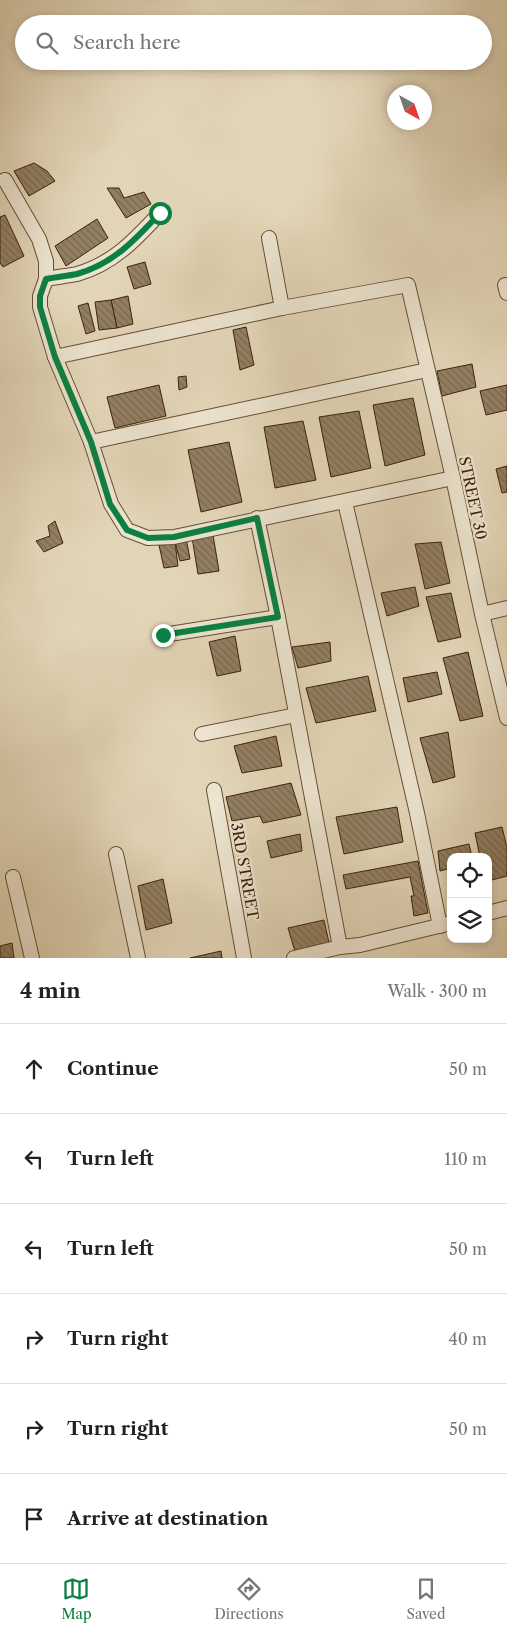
<!DOCTYPE html>
<meta charset="utf-8">
<style>
body{margin:0;font-family:"Libre Caslon Text",serif;background:#f2f2f2;color:#222}
.controls{position:absolute;right:15px;bottom:15px;display:grid;overflow:hidden;border-radius:10px;box-shadow:0 2px 8px #0003}
.controls button{width:45px;height:45px;display:grid;place-items:center;padding:0;border:0;border-bottom:1px solid #e0e0e0;background:#fff;color:#222;font:25px sans-serif}
.compass{position:absolute;left:387px;top:85px;width:45px;height:45px;border-radius:50%;background:#fff;box-shadow:0 2px 8px #0003;rotate:140deg}
.stop{position:absolute;width:15px;height:15px;margin:-11px;border:4px solid #0b8043;border-radius:50%;background:#fff}
.stop.end{background:#0b8043;border-color:#fff;box-shadow:0 1px 5px #0008}
.list{margin:0;padding:0;list-style:none}
h2{display:flex;justify-content:space-between;align-items:center;height:65px;margin:0;padding:0 20px;font-size:21px}
h2 small{font-size:16px;font-weight:400;color:#767676}
.list li{display:grid;grid-template-columns:32px 1fr auto;gap:15px;align-items:center;box-sizing:border-box;height:90px;padding:0 20px;border-top:1px solid #e0e0e0}
.list b{display:block;font-size:19px;white-space:nowrap}
.list em{font-size:16px;font-style:normal;color:#767676}
.icon{flex:none;width:28px;height:28px;fill:none;stroke:currentColor;stroke-width:2;stroke-linecap:round;stroke-linejoin:round}
.map{position:relative;flex:none;width:507px;height:958px;overflow:hidden}
.search{position:absolute;background:#fff;box-shadow:0 2px 8px #0003;left:15px;right:15px;top:15px;height:55px;display:flex;align-items:center;gap:12px;box-sizing:border-box;padding:0 18px;border-radius:28px;color:#767676;font-size:19px}
.sheet{height:605px;background:#fff}
nav{display:flex;justify-content:space-around;align-items:center;box-sizing:border-box;height:70px;border-top:1px solid #e0e0e0;background:#fff;font-size:14px;color:#767676}
nav a{display:grid;justify-items:center;gap:2px}
nav .on{color:#0b8043}
.map>svg:first-child{display:block}
.building{fill:url(#building-back-hatch);stroke:#3d2208}
.lines{fill:none;stroke-linecap:round;stroke-linejoin:round}
.street-casing{stroke:#664f34;stroke-width:16}
.street{stroke:#ece4d0;stroke-width:14}
.route{stroke:#0b8043;stroke-width:6}
.labels{text-anchor:middle;dominant-baseline:central;stroke-width:4.5;stroke-linejoin:round;paint-order:stroke}
.street-label{font-size:15px;fill:#3d2208;stroke:#ece4d0}
</style>
<div class="map">
<svg width="507" height="958" viewBox="0 0 507 958">
<defs>
<pattern id="building-back-hatch" width="6" height="6" patternUnits="userSpaceOnUse" patternTransform="scale(1.25)"><rect width="6" height="6" fill="#937f63"/><path d="M-1 5l2 2M0 0l6 6M5-1l2 2" fill="none" stroke="#796850"/></pattern>
</defs>
<rect width="100%" height="100%" fill="#e2d5b7"/>
<filter id="stains"><feTurbulence type="fractalNoise" baseFrequency=".004" numOctaves="4"/><feColorMatrix values="0 0 0 0 .2 0 0 0 0 .09 0 0 0 0 .02 0 0 0 .5 -.17"/></filter>
<radialGradient id="worn" r=".72"><stop offset=".6" stop-color="#630" stop-opacity="0"/><stop offset="1" stop-color="#630" stop-opacity=".3"/></radialGradient>
<g class="building">
<path d="M34,163L47,171L55,181L29,196L14,171Z"/>
<path d="M107,188H119L124,198L144,192L151,204L126,218Z"/>
<path d="M5,215L24,256L3,267L0,263V217Z"/>
<path d="M97,219L108,238L66,266L55,246Z"/>
<path d="M145,262L151,284L134,289L127,267Z"/>
<path d="M128,296L133,324L117,328L111,300Z"/>
<path d="M111,300L117,328L99,330L95,302Z"/>
<path d="M88,303L95,331L86,334L78,306Z"/>
<path d="M246,327L254,365L240,370L233,330Z"/>
<path d="M472,364L476,387L442,396L437,371Z"/>
<path d="M186,376L187,387L179,390L178,377Z"/>
<path d="M159,385L166,416L115,428L107,397Z"/>
<path d="M507,385V410L486,415L480,391Z"/>
<path d="M413,398L425,455L385,466L373,405Z"/>
<path d="M359,411L371,468L331,477L319,417Z"/>
<path d="M303,421L316,480L275,488L264,427Z"/>
<path d="M229,442L242,502L201,512L188,450Z"/>
<path d="M507,466V492L502,493L496,469Z"/>
<path d="M55,521L63,543L44,552L36,541L50,536L48,526Z"/>
<path d="M213,535L219,571L198,574L192,537Z"/>
<path d="M186,538L190,559L180,561L175,542Z"/>
<path d="M175,542L178,566L164,568L159,545Z"/>
<path d="M441,542L450,583L425,589L415,544Z"/>
<path d="M415,587L419,606L387,616L381,593Z"/>
<path d="M451,593L461,637L438,642L426,597Z"/>
<path d="M235,636L241,671L217,676L209,642Z"/>
<path d="M330,642L331,661L298,668L292,647Z"/>
<path d="M468,652L483,716L460,721L443,658Z"/>
<path d="M437,672L442,694L408,702L403,678Z"/>
<path d="M368,676L376,711L316,723L306,688Z"/>
<path d="M448,732L455,777L433,783L420,738Z"/>
<path d="M276,736L282,766L242,773L234,746Z"/>
<path d="M291,783L301,815L263,823L260,816L232,821L226,797Z"/>
<path d="M397,807L403,842L344,854L336,817Z"/>
<path d="M502,827L507,848V876L488,881V857H480L475,833Z"/>
<path d="M300,834L302,851L271,858L267,841Z"/>
<path d="M469,844L472,857H451V868L440,871L438,851Z"/>
<path d="M418,861L428,913L414,916L411,896H414L410,877L346,889L343,875Z"/>
<path d="M163,879L172,923L146,930L138,886Z"/>
<path d="M324,920L330,947L296,955L288,928Z"/>
<path d="M12,943L14,958H0V946Z"/>
<path d="M221,951L222,958H190Z"/>
</g>
<g class="lines">
<defs>
<g id="street">
<path d="M5,180L39,239L46,261V279L40,296V307L55,357L91,442L111,504L127,530L148,538L174,537L453,478"/>
<path d="M269,238L282,308"/>
<path d="M46,279C56,277 67,276 77,274C113,264 136,239 160,213"/>
<path d="M505,285L507,293"/>
<path d="M55,357L282,308L408,285L453,478L482,614L507,718"/>
<path d="M91,442L427,370"/>
<path d="M345,502L417,813L440,926"/>
<path d="M257,518L278,617L340,947L360,945L451,923"/>
<path d="M482,614L507,608"/>
<path d="M163,635L278,617"/>
<path d="M202,734L296,715"/>
<path d="M214,790L244,958"/>
<path d="M116,854L138,958"/>
<path d="M13,877L32,958"/>
<path d="M488,913L507,908"/>
<path d="M294,958L340,947"/>
</g>
</defs>
<use href="#street" class="street-casing"/>
<use href="#street" class="street"/>
</g>
<g class="lines">
<path class="route" d="M160,213C136,239 113,264 77,274C67,276 56,277 46,279L40,296V307L55,357L91,442L110,504L127,530L148,538L174,537L257,518L278,617L163,635"/>
</g>
<g class="labels">
<g class="street-label">
<text transform="translate(473 498) rotate(78)">STREET 30</text>
<text transform="translate(245 871) rotate(80)">3RD STREET</text>
</g>
</g>
<rect width="100%" height="100%" filter="url(#stains)"/>
<rect width="100%" height="100%" fill="url(#worn)"/>
</svg>
<div class="controls">
<button><svg class="icon" aria-label="locate" viewBox="0 0 24 24"><circle cx="12" cy="12" r="6"/><path d="M12 2v4M12 18v4M2 12h4M18 12h4"/></svg></button>
<button><svg class="icon" aria-label="layers" viewBox="0 0 24 24"><path d="M12 4l9 5-9 5-9-5zM3 14l9 5 9-5"/></svg></button>
</div>
<svg class="compass" viewBox="-18 -18 36 36"><path d="M0-13l5 13h-10z" fill="#e53935"/><path d="M0 13l5-13h-10z" fill="#767676"/></svg>
<div class="stop" style="left:160px;top:213px"></div>
<div class="stop end" style="left:163px;top:635px"></div>
<div class="search"><svg class="icon" aria-label="search" viewBox="0 0 24 24"><circle cx="10" cy="10" r="6"/><path d="M15 15l6 6"/></svg>Search here</div>
</div>
<section class="sheet">
<h2>4 min<small>Walk · 300 m</small></h2>
<ul class="list">
<li><svg class="icon" aria-label="ahead" viewBox="0 0 24 24"><path d="M12 20V5M6 11l6-6 6 6"/></svg><div><b>Continue</b></div><em>50 m</em></li>
<li><svg class="icon" aria-label="left" viewBox="0 0 24 24"><path d="M17 20v-9H6M10 6l-5 5 5 5"/></svg><div><b>Turn left</b></div><em>110 m</em></li>
<li><svg class="icon" aria-label="left" viewBox="0 0 24 24"><path d="M17 20v-9H6M10 6l-5 5 5 5"/></svg><div><b>Turn left</b></div><em>50 m</em></li>
<li><svg class="icon" aria-label="right" viewBox="0 0 24 24"><path d="M7 20v-9h11M14 6l5 5-5 5"/></svg><div><b>Turn right</b></div><em>40 m</em></li>
<li><svg class="icon" aria-label="right" viewBox="0 0 24 24"><path d="M7 20v-9h11M14 6l5 5-5 5"/></svg><div><b>Turn right</b></div><em>50 m</em></li>
<li><svg class="icon" aria-label="arrive" viewBox="0 0 24 24"><path d="M6 21V4h12l-3 4 3 4H6"/></svg><div><b>Arrive at destination</b></div></li>
</ul>
</section>
<nav>
<a class="on"><svg class="icon" aria-label="map" viewBox="0 0 24 24"><path d="M3 6l6-2 6 2 6-2v14l-6 2-6-2-6 2zM9 4v14M15 6v14"/></svg>Map</a>
<a><svg class="icon" aria-label="directions" viewBox="0 0 24 24"><path d="M12 3l9 9-9 9-9-9zM9 14v-3h6M13 9l2 2-2 2"/></svg>Directions</a>
<a><svg class="icon" aria-label="saved" viewBox="0 0 24 24"><path d="M7 4h10v16l-5-4-5 4z"/></svg>Saved</a>
</nav>
